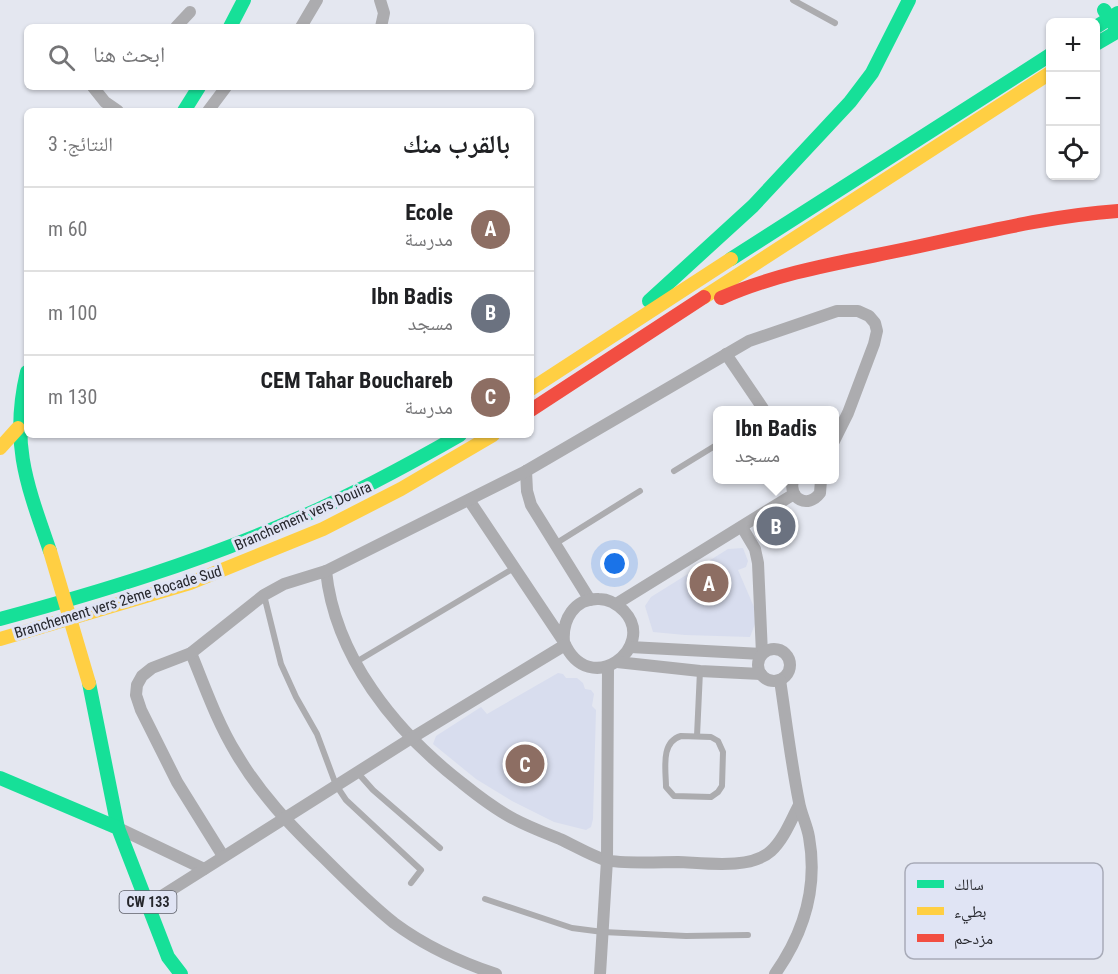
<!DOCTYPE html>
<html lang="ar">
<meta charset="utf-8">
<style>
body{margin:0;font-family:"Roboto Condensed","Noto Naskh Arabic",sans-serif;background:#f2f2f2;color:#202124;direction:rtl}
.controls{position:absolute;right:18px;top:18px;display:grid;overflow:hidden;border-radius:9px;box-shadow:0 2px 4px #0004}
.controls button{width:54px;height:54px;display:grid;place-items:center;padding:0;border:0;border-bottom:2px solid #e0e0e0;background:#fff;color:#202124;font:30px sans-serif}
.you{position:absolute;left:615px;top:564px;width:21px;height:21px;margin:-15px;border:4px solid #fff;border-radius:50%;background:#1a73e8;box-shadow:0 0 0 9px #1a73e833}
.badge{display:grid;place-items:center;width:39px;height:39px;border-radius:50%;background:#686a71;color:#fff;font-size:20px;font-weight:700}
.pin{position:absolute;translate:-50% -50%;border:3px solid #fff;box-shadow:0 2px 6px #0006}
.popup{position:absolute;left:713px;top:406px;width:126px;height:78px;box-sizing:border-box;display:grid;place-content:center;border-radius:9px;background:#fff;filter:drop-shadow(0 2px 4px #0005);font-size:20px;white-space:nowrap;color:#757577}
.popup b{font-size:22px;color:#202124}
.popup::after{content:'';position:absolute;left:50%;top:100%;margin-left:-12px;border:12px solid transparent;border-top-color:#fff}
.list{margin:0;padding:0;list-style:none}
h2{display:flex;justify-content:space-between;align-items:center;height:78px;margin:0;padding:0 24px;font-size:26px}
h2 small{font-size:20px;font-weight:400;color:#757577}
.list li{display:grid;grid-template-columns:39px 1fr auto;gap:18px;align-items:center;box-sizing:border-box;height:84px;padding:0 24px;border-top:2px solid #e0e0e0}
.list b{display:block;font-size:22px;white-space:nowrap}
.list p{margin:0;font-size:20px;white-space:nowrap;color:#757577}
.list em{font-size:20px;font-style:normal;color:#757577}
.icon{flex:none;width:33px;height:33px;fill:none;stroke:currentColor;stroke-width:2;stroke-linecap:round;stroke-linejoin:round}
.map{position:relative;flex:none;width:1118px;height:974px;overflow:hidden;direction:ltr}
.search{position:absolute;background:#fff;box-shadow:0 2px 4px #0004;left:24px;top:24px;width:510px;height:66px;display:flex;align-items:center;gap:15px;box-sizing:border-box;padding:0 21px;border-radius:9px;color:#757577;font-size:22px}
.panel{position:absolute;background:#fff;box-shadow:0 2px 4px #0004;left:24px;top:108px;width:510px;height:330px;border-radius:9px;direction:rtl}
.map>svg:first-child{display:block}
.built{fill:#d8ddee}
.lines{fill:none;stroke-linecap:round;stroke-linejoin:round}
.lane{stroke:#acacaf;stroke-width:6}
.street{stroke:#acacaf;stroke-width:12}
.fast{stroke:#16e098;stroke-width:14}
.slow{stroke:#ffcf43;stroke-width:14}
.jam{stroke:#f24e42;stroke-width:14}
.fast-bridge{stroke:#16e098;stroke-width:14}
.slow-bridge{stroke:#ffcf43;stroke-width:14}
.labels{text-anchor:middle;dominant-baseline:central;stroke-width:6;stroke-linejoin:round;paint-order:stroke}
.shield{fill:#e0e4f4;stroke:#5e6069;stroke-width:1.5}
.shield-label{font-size:14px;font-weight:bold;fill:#26272d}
.street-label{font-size:15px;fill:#26272d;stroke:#e0e4f4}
.key{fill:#e0e4f4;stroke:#a8abb8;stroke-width:1.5}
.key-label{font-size:16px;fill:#26272d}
</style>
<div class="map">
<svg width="1118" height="974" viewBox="0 0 1118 974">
<rect width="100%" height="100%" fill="#e4e7f0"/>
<g class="built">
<path d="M743,548L748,561L746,567L738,570L754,607L755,624L750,637L685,635L653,632L645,606L651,597L728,549Z"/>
<path d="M558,673L563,674L566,678H577L583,683L585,689L591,690L594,694L592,706L596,710L593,819L591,827L586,830L554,822L512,801L476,779L433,744L436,736L481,707L487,714Z"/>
</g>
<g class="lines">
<g class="lane">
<path d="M793,0L835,23"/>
<path d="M674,471L718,444"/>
<path d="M555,544L640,491"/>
<path d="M264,595L281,664L296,697L317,734L336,785L346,800L421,870L411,883"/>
<path d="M356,662L514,568"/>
<path d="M681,736L711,737L718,741L723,752L722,786L718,792L711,797L674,796L666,787C666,770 660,742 681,736Z"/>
<path d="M697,736L700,671"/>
<path d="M357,772L373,790L440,848"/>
<path d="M485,899L572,928L603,932L686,936L748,935"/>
</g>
<g class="street">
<path d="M380,0L384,13L381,27"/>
<path d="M176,27L190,12"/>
<path d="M301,27L317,0"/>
<path d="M93,87L105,102L118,111"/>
<path d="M208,111L226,87"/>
<path d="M726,354L764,410"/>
<path d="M526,471L527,491L531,505L590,600"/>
<path d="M793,480C788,499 808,509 820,493L821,480"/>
<path d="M469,500L564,642C589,700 658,647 624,611C617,604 609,599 599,599C574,598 562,620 564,642"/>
<path d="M326,571C335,657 395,731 462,783C478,796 495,809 514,819C529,827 545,833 560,839C575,846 590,855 605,860C621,864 660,862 678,862C705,863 750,870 771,851C784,839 791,820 799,805"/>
<path d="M616,604L794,494"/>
<path d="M630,647L762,654L758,563L755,549L742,527"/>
<circle cx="774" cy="665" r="16"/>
<path d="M191,653C205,687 217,722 236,753C260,794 290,825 324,858C346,880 369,903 394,923C425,946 460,962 496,974"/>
<path d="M617,662L700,671L761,674"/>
<path d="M118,828L204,869"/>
<path d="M223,856L177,782L141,710L136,695L137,685L142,676L152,668L191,653L264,595L284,584L326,571L526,471L749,341L837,311H858L869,316L875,323L877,331L874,344L848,413L834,441"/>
<path d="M149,904L410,739L565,645"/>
<path d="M600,974L607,860L608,667"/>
<path d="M775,974C804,933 818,887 809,837C807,825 801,814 799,802C791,762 786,720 780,680"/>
</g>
<g class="fast">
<path d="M230,27L244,0"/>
<path d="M1096,27L1118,13"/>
<path d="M1096,44L1118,31"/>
<path d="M184,111L199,87"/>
<path d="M731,259L1050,55"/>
<path d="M649,301L753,206L850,102L872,73L909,0"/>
<path d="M27,372C10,443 27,485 50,551"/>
<path d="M0,619C100,592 199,562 294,520C351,496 406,466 460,435"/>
<path d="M89,683L118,828"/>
<path d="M0,778L118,828L168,957L181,974"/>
</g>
<g class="slow">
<path d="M704,297L1050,73"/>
<path d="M531,389L731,259"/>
<path d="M0,448L18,428"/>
<path d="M0,639L190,583L323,529L401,489L493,435"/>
</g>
<g class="jam">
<path d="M721,298C779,272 844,262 906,249C977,234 1046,216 1118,211"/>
<path d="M531,410L704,297"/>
</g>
<path class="fast-bridge" d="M1104,10L1118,31"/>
<path class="slow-bridge" d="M50,551L89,683"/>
</g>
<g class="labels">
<rect class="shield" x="119.5" y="891" width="57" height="22" rx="4.5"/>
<g class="shield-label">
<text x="148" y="902">CW 133</text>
</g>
<g class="street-label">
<text transform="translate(303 516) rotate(-24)">Branchement vers Douira</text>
<text transform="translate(118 602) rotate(-17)">Branchement vers 2ème Rocade Sud</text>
</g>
</g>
<rect x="905" y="863" width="198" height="96" rx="9" class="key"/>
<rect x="917" y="880" width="27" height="8" fill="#16e098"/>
<rect x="917" y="907" width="27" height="8" fill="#ffcf43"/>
<rect x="917" y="934" width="27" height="8" fill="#f24e42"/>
<g class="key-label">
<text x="954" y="890">سالك</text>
<text x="954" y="917">بطيء</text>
<text x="954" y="944">مزدحم</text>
</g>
</svg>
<div class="controls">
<button>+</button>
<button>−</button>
<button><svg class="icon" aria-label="locate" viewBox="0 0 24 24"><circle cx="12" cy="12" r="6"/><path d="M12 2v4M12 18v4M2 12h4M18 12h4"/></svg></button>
</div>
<div class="you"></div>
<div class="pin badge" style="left:709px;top:583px;background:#8d6e63">A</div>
<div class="pin badge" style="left:776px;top:526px;background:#6b7280">B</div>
<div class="popup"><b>Ibn Badis</b>مسجد</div>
<div class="pin badge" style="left:525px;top:764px;background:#8d6e63">C</div>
<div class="search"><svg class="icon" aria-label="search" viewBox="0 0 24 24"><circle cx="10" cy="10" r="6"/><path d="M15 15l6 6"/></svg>ابحث هنا</div>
<section class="panel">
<h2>بالقرب منك<small>النتائج: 3</small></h2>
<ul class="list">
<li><span class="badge" style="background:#8d6e63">A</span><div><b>Ecole</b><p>مدرسة</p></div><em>60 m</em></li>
<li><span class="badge" style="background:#6b7280">B</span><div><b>Ibn Badis</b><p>مسجد</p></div><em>100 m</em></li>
<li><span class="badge" style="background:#8d6e63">C</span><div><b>CEM Tahar Bouchareb</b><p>مدرسة</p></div><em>130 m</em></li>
</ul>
</section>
</div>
